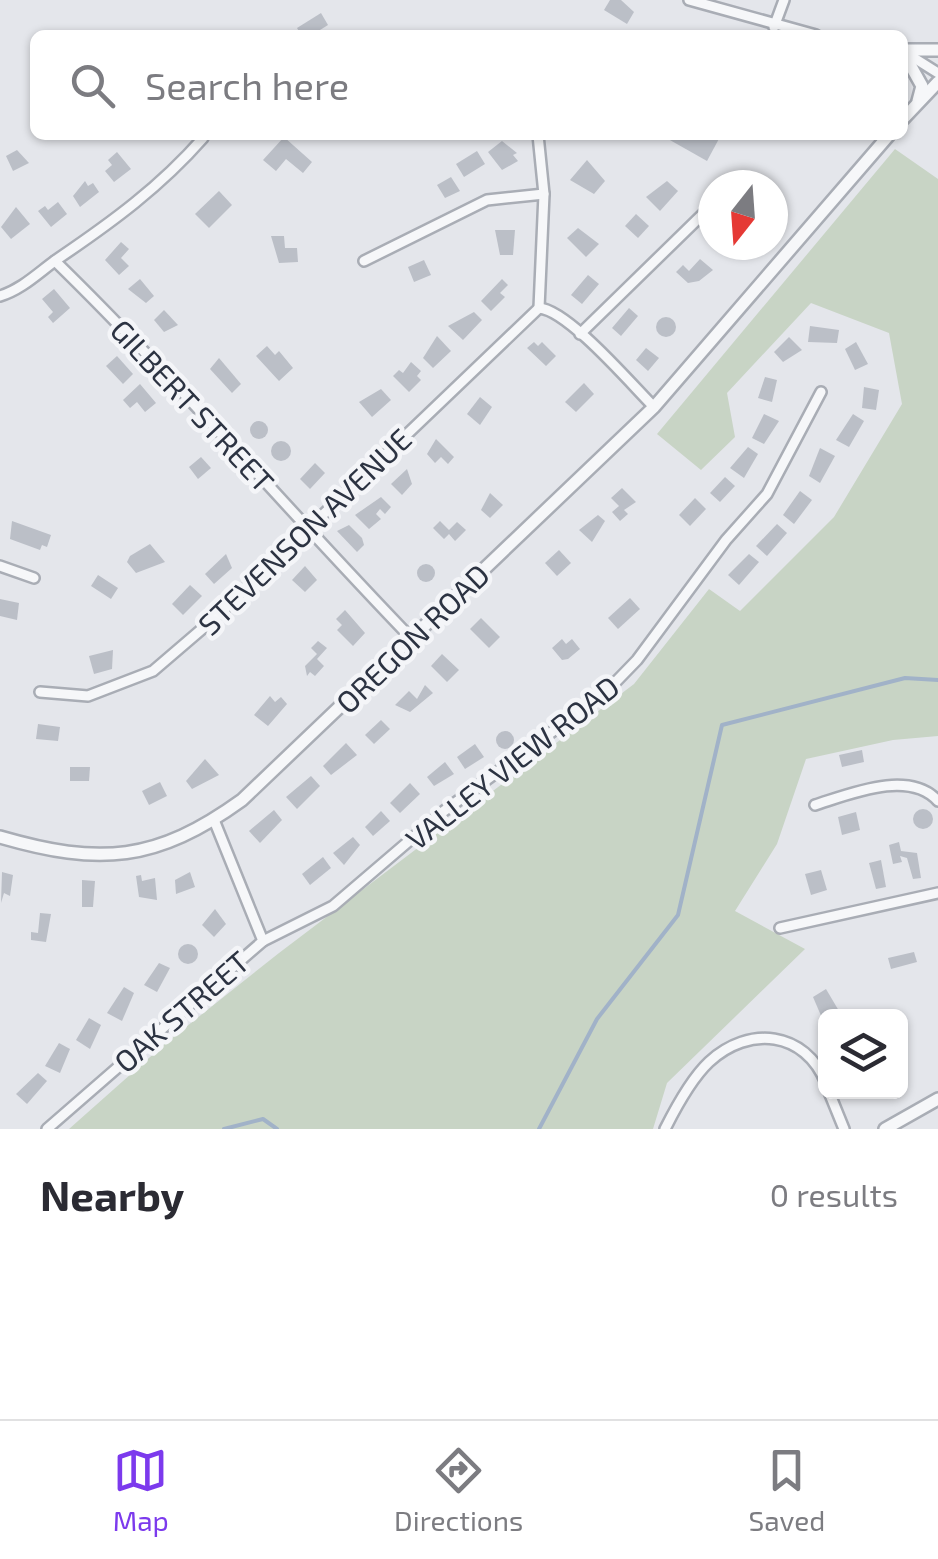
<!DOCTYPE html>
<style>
body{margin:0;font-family:"Exo 2",sans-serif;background:#f2f2f3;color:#2b2b33}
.controls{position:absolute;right:30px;bottom:30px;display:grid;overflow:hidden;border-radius:15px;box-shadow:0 2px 8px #0004}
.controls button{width:90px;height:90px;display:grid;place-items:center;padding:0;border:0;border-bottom:2px solid #e1e1e2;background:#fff;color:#2b2b33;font:50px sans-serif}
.compass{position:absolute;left:698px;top:170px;width:90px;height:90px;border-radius:50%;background:#fff;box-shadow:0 2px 8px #0004;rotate:197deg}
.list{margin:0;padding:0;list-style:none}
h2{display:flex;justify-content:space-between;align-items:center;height:130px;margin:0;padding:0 40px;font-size:42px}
h2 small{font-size:32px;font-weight:400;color:#7c7c81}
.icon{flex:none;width:55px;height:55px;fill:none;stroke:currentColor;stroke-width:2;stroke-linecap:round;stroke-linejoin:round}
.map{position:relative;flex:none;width:938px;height:1129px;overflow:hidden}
.search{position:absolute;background:#fff;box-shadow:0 2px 8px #0004;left:30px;right:30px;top:30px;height:110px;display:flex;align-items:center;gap:25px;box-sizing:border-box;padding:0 35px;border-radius:15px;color:#7c7c81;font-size:38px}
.sheet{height:290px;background:#fff}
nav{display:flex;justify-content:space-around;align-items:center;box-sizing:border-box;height:140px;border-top:2px solid #e1e1e2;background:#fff;font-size:28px;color:#7c7c81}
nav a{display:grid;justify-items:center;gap:5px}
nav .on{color:#7c3aed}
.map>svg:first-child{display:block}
.green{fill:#c8d4c5}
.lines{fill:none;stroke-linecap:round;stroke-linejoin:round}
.stream{stroke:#a1b2c8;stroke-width:4}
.building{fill:#bbbfc7}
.minor-casing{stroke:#a9adb5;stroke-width:14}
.tertiary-casing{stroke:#a9adb5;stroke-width:16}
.minor{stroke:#f6f7f9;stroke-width:9}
.tertiary{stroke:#f6f7f9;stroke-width:11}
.labels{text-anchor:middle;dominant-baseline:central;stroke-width:9;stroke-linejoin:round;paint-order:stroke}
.street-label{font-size:30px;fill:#2c3342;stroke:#f4f5f8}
</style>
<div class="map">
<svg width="938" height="1129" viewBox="0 0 938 1129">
<rect width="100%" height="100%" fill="#e4e6eb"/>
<path class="green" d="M895,149L938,179V736L893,740L806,759L777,844L735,911L805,949L667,1083L653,1129H69L167,1042L279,953L634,684L709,589L740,611L834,517L902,404L889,333L811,303L727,393L735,437L701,470L657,434Z"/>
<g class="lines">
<g class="stream">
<path d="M224,1129L263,1119L277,1129"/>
<path d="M539,1129L597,1019L678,915L722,725L905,678L938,680"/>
</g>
</g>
<g class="building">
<path d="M610,0H621L634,12L627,24L604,10Z"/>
<path d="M321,13L328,25L312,35H301L297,28Z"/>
<path d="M661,135H721L707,161Z"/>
<path d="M284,137L312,162L303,173L286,159L276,171L263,160Z"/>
<path d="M502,141L517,153L513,155L518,161L502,170L488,152Z"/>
<path d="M17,150L29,163L13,171L6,156Z"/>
<path d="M477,151L485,164L464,177L456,164Z"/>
<path d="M117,152L131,169L114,182L105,171L112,165L108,160Z"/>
<path d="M587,160L605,181L594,194L570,180Z"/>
<path d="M451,177L460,191L445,198L437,185Z"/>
<path d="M85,181L88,186L93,183L99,192L80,207L73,196Z"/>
<path d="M667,181L678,191L660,211L646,197Z"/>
<path d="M219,191L232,205L209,228L195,214Z"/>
<path d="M58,202L67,214L51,227L38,211L45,206L48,210Z"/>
<path d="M16,207L30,224L11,239L1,227Z"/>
<path d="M636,214L649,226L638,238L625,226Z"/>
<path d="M578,228L599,244L586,257L567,238Z"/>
<path d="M495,230H515L513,255H500Z"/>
<path d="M271,236H284L285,248H297L298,262L279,263Z"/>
<path d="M121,242L129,249L121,258L129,266L119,275L105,260Z"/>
<path d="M700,259L713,270L699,281L688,283L676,272L683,265L689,271Z"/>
<path d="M424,260L431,275L414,282L408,267Z"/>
<path d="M588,275L599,284L582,304L571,295Z"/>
<path d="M140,279L154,296L146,303L128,289Z"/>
<path d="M502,279L508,285L500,293L505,297L491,311L481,301Z"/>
<path d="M54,289L70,308L53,323L48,317L53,312L42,299Z"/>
<path d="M629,308L638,316L621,336L612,328Z"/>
<path d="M164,310L178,325L164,332L154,320Z"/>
<path d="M474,312L482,320L463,340L448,326Z"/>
<circle cx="666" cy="327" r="10"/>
<path d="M810,326L839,330L837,343L808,342Z"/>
<path d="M437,336L451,351L433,368L423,358Z"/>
<path d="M789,337L802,350L783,362L774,352Z"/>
<path d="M534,342L538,346L542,342L556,356L546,366L527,348Z"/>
<path d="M856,342L868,364L855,370L845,349Z"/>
<path d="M267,346L275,355L279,351L293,368L279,381L256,356Z"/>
<path d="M646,348L659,358L648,371L636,360Z"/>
<path d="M117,356L133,374L123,384L106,366Z"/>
<path d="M219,358L241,384L232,393L210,369Z"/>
<path d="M411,362L421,371L417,376L421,380L409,392L393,376L399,370L403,373Z"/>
<path d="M765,377L777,380L772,402L758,398Z"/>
<path d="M584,383L594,394L576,412L565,402Z"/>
<path d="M140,384L156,403L145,412L137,402L130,408L123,400Z"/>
<path d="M864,387L879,390L876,410L862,408Z"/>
<path d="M381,389L391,400L372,417L359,402Z"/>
<path d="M480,397L492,407L480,425L467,414Z"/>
<path d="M764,414L779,421L764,444L752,438Z"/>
<path d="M853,414L864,421L849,447L836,440Z"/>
<circle cx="259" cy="430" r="9"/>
<path d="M436,439L454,457L448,464L441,457L435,463L427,454Z"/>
<circle cx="281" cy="451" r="10"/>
<path d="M748,447L758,454L744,478L730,468Z"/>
<path d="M820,448L835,456L820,483L809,476Z"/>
<path d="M201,457L211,468L198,479L189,467Z"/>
<path d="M315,463L325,473L310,489L300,479Z"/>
<path d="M407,469L412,484L402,495L391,484Z"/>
<path d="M725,477L735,486L720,502L710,493Z"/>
<path d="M622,488L636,502L624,510L628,514L620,521L612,512L619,506L611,498Z"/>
<path d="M800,491L812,500L794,524L783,515Z"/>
<path d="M490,493L503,505L490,518L481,510Z"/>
<path d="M381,497L391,507L385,514L380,509L376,514L381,519L369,529L355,515Z"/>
<path d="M695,498L706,509L690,526L679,515Z"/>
<path d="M598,515L605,521L592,542L579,530Z"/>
<path d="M12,521L51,535L47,547L42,545L40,550L10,539Z"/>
<path d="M440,521L449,530L457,522L466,530L455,541L449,534L444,539L433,528Z"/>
<path d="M777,524L787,533L767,556L756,546Z"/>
<path d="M349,525L362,538L364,545L357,552L337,531Z"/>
<path d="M150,544L165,562L136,573L127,562L130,556Z"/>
<path d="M559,550L571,563L557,576L545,563Z"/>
<path d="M226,554L232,568L214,584L205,574Z"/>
<path d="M749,554L759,562L739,585L728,575Z"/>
<circle cx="426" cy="573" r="9"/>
<path d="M305,566L317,580L305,592L292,580Z"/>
<path d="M98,575L118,588L111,599L91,586Z"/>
<path d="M190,585L202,596L183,615L172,604Z"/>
<path d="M630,598L640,609L618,629L608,618Z"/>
<path d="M0,599L19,603L17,620L0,616Z"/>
<path d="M345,610L365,633L353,646L337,630L342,625L336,619Z"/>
<path d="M481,618L500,637L489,648L470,629Z"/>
<path d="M562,639L566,644L572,639L580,649L568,659L562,660L552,648Z"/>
<path d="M318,641L327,648L317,659L324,666L315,676L310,672L307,676L305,666L317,654L311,648Z"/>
<path d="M113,650L112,669L94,674L89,656Z"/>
<path d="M442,654L459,670L447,682L431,666Z"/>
<path d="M425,685L433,693L410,712L395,705L409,691L417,699Z"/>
<path d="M270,696L275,702L281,697L287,704L268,726L254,715Z"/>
<path d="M381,720L390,729L374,744L365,735Z"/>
<path d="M38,724L60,727L58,741L36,739Z"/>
<circle cx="505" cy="740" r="9"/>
<path d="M346,743L357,755L331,775L323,766Z"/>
<path d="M475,744L484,757L465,769L457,757Z"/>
<path d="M862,750L864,762L842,767L839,755Z"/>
<path d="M205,759L219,775L192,789L186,781Z"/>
<path d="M445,762L454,774L434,786L427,777Z"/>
<path d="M70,767H90L89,781H70Z"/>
<path d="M311,776L320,786L297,809L286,797Z"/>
<path d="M160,782L167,796L149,805L142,791Z"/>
<path d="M410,783L420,794L400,813L390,803Z"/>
<circle cx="923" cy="819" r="10"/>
<path d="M274,810L282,820L260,843L249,831Z"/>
<path d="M381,811L390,821L373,836L365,827Z"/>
<path d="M856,812L860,830L842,835L838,817Z"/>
<path d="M353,837L360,845L344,865L333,853Z"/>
<path d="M899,842L901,851L917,853L921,878L913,879L907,858L900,856L902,862L893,864L889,845Z"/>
<path d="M323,857L331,868L310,885L302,874Z"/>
<path d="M881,860L886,887L876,889L869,863Z"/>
<path d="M821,870L827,890L811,895L805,874Z"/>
<path d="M2,872L13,875L10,896L4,893L1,903Z"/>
<path d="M190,872L195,887L176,894L175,880Z"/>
<path d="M141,875L142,881L155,878L157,900L139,897L136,876Z"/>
<path d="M82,880L95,881L93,907H82Z"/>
<path d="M215,909L226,924L214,937L202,925Z"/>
<path d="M40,913L51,914L46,942L31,940V932L38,933Z"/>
<circle cx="188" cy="954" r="10"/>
<path d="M914,952L917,962L891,969L888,958Z"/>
<path d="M159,963L170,968L157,992L144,985Z"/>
<path d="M124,987L134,993L122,1021L107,1013Z"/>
<path d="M826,989L839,1011L822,1018L813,997Z"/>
<path d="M89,1018L101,1025L90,1049L76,1040Z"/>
<path d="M59,1043L70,1049L60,1073L45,1066Z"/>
<path d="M38,1073L47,1081L27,1104L16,1094Z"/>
</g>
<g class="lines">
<defs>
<g id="minor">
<path d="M689,0L816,35"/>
<path d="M774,27L784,0"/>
<path d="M903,51L938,73"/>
<path d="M538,135L544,194L539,308"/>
<path d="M55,261C179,382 291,514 412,639"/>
<path d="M364,261L487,200L544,194"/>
<path d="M0,296C23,289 40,271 59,258C112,222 160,187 203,138"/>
<path d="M539,308C568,310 631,384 654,407"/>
<path d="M580,334L704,213"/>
<path d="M0,566L34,578"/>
<path d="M40,692L88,696L153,671L216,617L539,308"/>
<path d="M815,805C850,794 909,769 938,801"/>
<path d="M780,928L938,893"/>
<path d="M263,941L333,906L444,811L605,693L637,660L726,540L767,494L821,392"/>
<path d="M829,1092L844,1129"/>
<path d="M47,1129L263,941L214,820"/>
<path d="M665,1129C676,1107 691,1079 709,1062C749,1025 805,1031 826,1083"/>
</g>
<g id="tertiary">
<path d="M903,50H938"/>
<path d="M903,52L922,86L918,101"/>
<path d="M903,119L938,82"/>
<path d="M0,837C100,866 156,862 242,800L654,407L889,135"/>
<path d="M885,1129L938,1099"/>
</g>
</defs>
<use href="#minor" class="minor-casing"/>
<use href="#tertiary" class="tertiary-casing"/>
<use href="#minor" class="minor"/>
<use href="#tertiary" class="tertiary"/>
</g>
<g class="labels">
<g class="street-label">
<text transform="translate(193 405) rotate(47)">GILBERT STREET</text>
<text transform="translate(304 531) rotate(-44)">STEVENSON AVENUE</text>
<text transform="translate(412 638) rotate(-44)">OREGON ROAD</text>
<text transform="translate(512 762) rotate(-38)">VALLEY VIEW ROAD</text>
<text transform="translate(181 1011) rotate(-41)">OAK STREET</text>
</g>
</g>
</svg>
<div class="controls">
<button><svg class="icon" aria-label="layers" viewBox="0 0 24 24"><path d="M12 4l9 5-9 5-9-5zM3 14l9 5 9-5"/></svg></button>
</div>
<svg class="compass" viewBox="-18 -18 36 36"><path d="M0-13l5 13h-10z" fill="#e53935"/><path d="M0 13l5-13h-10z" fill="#7c7c81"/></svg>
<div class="search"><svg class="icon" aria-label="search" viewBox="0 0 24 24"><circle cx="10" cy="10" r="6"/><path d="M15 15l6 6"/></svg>Search here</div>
</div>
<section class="sheet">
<h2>Nearby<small>0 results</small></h2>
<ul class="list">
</ul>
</section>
<nav>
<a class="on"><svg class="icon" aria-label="map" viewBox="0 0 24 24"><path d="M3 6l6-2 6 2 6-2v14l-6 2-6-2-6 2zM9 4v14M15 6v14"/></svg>Map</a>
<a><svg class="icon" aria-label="directions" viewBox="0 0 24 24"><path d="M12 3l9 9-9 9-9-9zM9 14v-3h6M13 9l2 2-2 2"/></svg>Directions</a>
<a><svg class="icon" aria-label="saved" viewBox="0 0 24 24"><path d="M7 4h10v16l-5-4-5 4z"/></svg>Saved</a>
</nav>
